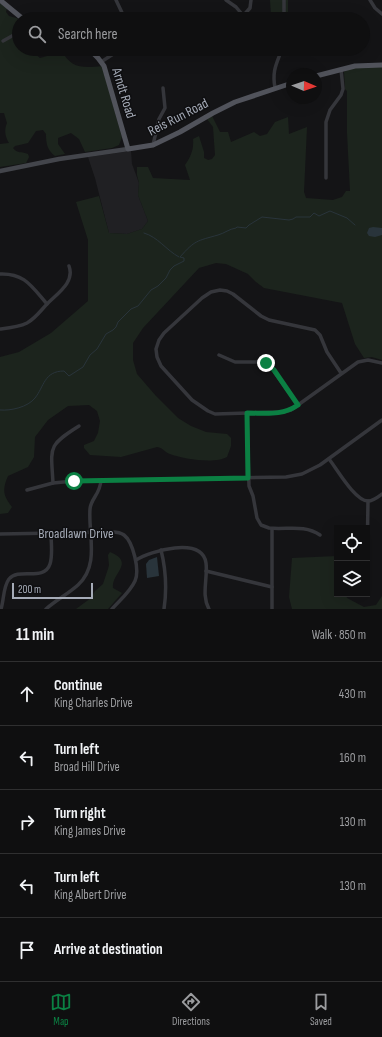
<!DOCTYPE html>
<meta charset="utf-8">
<style>
body{margin:0;font-family:"Sofia Sans Condensed",sans-serif;background:#181819;color:#f1f3f6}
.controls{position:absolute;right:12px;bottom:12px;display:grid;overflow:hidden;border-radius:0px;box-shadow:0 4px 16px #0002}
.controls button{width:36px;height:36px;display:grid;place-items:center;padding:0;border:0;border-bottom:1px solid #2f2f30;background:#0f0f10;color:#f1f3f6;font:20px sans-serif}
.compass{position:absolute;left:286px;top:68px;width:36px;height:36px;border-radius:50%;background:#0f0f10;box-shadow:0 4px 16px #0002;rotate:92deg}
.scale{position:absolute;left:12px;bottom:10px;width:81px;box-sizing:border-box;padding-left:4px;border:2px solid #a5abb7;border-top:0;font-size:11px;line-height:14px;white-space:nowrap;color:#a5abb7;-webkit-text-stroke:3px #0f0f11;paint-order:stroke}
.stop{position:absolute;width:12px;height:12px;margin:-9px;border:3px solid #0b8043;border-radius:50%;background:#fff}
.stop.end{background:#0b8043;border-color:#fff;box-shadow:0 1px 4px #0008}
.list{margin:0;padding:0;list-style:none}
h2{display:flex;justify-content:space-between;align-items:center;height:52px;margin:0;padding:0 16px;font-size:17px}
h2 small{font-size:13px;font-weight:400;color:#9b9c9f}
.list li{display:grid;grid-template-columns:26px 1fr auto;gap:12px;align-items:center;box-sizing:border-box;height:64px;padding:0 16px;border-top:1px solid #2f2f30}
.list b{display:block;font-size:15px;white-space:nowrap}
.list p{margin:0;font-size:13px;white-space:nowrap;color:#9b9c9f}
.list em{font-size:13px;font-style:normal;color:#9b9c9f}
.icon{flex:none;width:22px;height:22px;fill:none;stroke:currentColor;stroke-width:2;stroke-linecap:round;stroke-linejoin:round}
.map{position:relative;flex:none;width:382px;height:609px;overflow:hidden}
.search{position:absolute;background:#0f0f10;box-shadow:0 4px 16px #0002;left:12px;right:12px;top:12px;height:44px;display:flex;align-items:center;gap:10px;box-sizing:border-box;padding:0 14px;border-radius:22px;color:#9b9c9f;font-size:15px}
.sheet{height:372px;background:#0f0f10}
nav{display:flex;justify-content:space-around;align-items:center;box-sizing:border-box;height:56px;border-top:1px solid #2f2f30;background:#0f0f10;font-size:11px;color:#9b9c9f}
nav a{display:grid;justify-items:center;gap:2px}
nav .on{color:#0b8043}
.map>svg:first-child{display:block}
.built{fill:#202023}
.green{fill:#1c241d}
.water{fill:#29343b}
.lines{fill:none;stroke-linecap:round;stroke-linejoin:round}
.stream{stroke:#29343b;stroke-width:1}
.street{stroke:#35363b;stroke-width:3.5}
.secondary{stroke:#43454b;stroke-width:4.5}
.primary{stroke:#51535b;stroke-width:5}
.route{stroke:#0b8043;stroke-width:5}
.labels{text-anchor:middle;dominant-baseline:central;stroke-width:3;stroke-linejoin:round;paint-order:stroke}
.street-label{font-size:14px;fill:#a5abb7;stroke:#0f0f11}
</style>
<div class="map">
<svg width="382" height="609" viewBox="0 0 382 609">
<rect width="100%" height="100%" fill="#141416"/>
<path class="built" d="M131,151L132,164L139,183L138,195L148,221L142,229L127,234L109,233L95,178L88,157Z"/>
<g class="green">
<path d="M270,0H288V14L271,15Z"/>
<path d="M0,3L7,8L6,12L9,16L20,19H19V49H31V51L40,58L47,56L51,53V49H61C70,69 83,68 102,66L122,137L119,145L112,148L85,152L79,139L71,133L58,138V144L65,154L55,156C47,150 46,143 46,134L43,130L36,131L28,143L15,146L13,148C17,154 22,151 28,154L29,157L26,163L0,167V144L9,143C5,136 4,130 7,123L4,113H0Z"/>
<path d="M382,67V360L372,357L364,358L355,344L342,303L264,288L256,282L248,274L226,264L216,263L199,268L143,328L133,343V360L137,374L156,396L178,418L191,426L206,432L227,434L231,438V446L227,457C215,464 183,459 170,454C164,452 164,448 157,447L121,457L90,455L84,448V445L94,441L98,433L100,421L97,411L89,405L68,406L48,420L35,437L34,457L28,467L8,476C2,490 3,495 12,507L8,513L0,514V357L19,352L51,333L88,301V240L76,202L99,196L109,233L127,234L142,229L148,221L138,195L139,183L137,175V167H148L153,178L190,180L185,165C191,156 194,149 193,139L199,136L204,152V158L208,160L212,159L215,155L213,127L207,119L212,116L220,132H228L231,142L254,132L260,136L267,134L275,122L288,117L289,134L307,127L304,192L306,198L333,200L342,197L346,191H350L347,133V91L345,89L344,72C350,66 373,67 382,67Z"/>
<path d="M110,552C136,563 111,573 113,588L122,593L108,609H76L91,598L95,591L103,584L108,569L109,565L108,555Z"/>
<path d="M337,556V594H346L347,598L364,607L376,605L382,596V609H292L289,597L292,558Z"/>
</g>
<g class="water">
<path d="M373,227L382,228V235L375,237L369,236L367,233L369,228Z"/>
<path d="M157,557L159,576L147,578L146,564L149,560Z"/>
</g>
<g class="lines">
<g class="stream">
<path d="M144,233C158,237 166,250 179,257"/>
<path d="M0,410C11,411 28,407 35,398C44,387 44,371 64,371L69,376L83,367L90,355L97,349L106,334L113,330L116,327L118,322L131,309L138,306L151,290L158,286L166,278L170,270L174,266L184,261V258L180,257C195,240 197,241 218,235C225,233 229,229 236,228L237,227L246,228L249,225L262,217L289,220L293,219L296,217H310L314,213L319,216L330,211L347,218L355,225"/>
</g>
<g class="street">
<path d="M116,0L125,19"/>
<path d="M226,0L236,7L246,19"/>
<path d="M284,0V19"/>
<path d="M370,0L375,8L382,14"/>
<path d="M243,16L250,8L251,0"/>
<path d="M3,41L19,32"/>
<path d="M101,62L121,49"/>
<path d="M275,88C272,71 276,65 282,49"/>
<path d="M153,145L159,119L165,108L163,88"/>
<path d="M326,178V122L330,110L341,95L343,89L341,69"/>
<path d="M0,274C25,273 32,287 47,304"/>
<path d="M0,329C9,328 19,327 27,323C36,318 41,310 48,303C58,293 75,282 69,266"/>
<path d="M219,355L235,362H260L270,366L298,405"/>
<path d="M341,373L327,352L320,335L315,330L269,320L261,316L233,294L227,291L220,290L211,292L202,298L164,333L159,340L156,349L157,357L161,366L192,400L208,411L215,414L283,412L291,410L358,362L368,360L382,363"/>
<path d="M247,413L249,486L253,496L257,518L261,525L269,528C287,530 304,524 320,535"/>
<path d="M329,459C337,469 355,501 368,501C373,501 378,497 382,494"/>
<path d="M53,483C51,447 47,446 79,426"/>
<path d="M27,490L53,483L74,481L286,477L302,474L320,465L382,420"/>
<path d="M272,529V609"/>
<path d="M0,534L112,532C116,532 120,532 124,535C133,542 140,570 135,581C130,592 120,600 112,609"/>
<path d="M161,550C166,570 167,589 164,609"/>
<path d="M136,560C150,551 202,536 206,563C208,578 201,595 209,609"/>
<path d="M367,561L368,501"/>
<path d="M206,571L272,587"/>
<path d="M1,609C4,600 3,587 9,579C19,567 44,582 50,564C53,555 51,543 51,533"/>
<path d="M46,609C56,600 68,594 78,585C100,565 88,534 90,509C91,498 100,495 101,480"/>
</g>
<path class="secondary" d="M0,171L59,159L128,149"/>
<g class="primary">
<path d="M0,0L23,19"/>
<path d="M89,49L98,58L104,66L128,149L153,145L180,132L213,113L235,102L292,83"/>
<path d="M316,76L355,66L382,65"/>
</g>
</g>
<g class="lines">
<path class="route" d="M74,481L248,478L247,413C266,413 282,416 298,405L274,370L266,363"/>
</g>
<g class="labels">
<g class="street-label">
<text transform="translate(124 93) rotate(73)">Arndt Road</text>
<text transform="translate(178 117) rotate(-27)">Reis Run Road</text>
<text x="76" y="533">Broadlawn Drive</text>
</g>
</g>
</svg>
<div class="controls">
<button><svg class="icon" aria-label="locate" viewBox="0 0 24 24"><circle cx="12" cy="12" r="6"/><path d="M12 2v4M12 18v4M2 12h4M18 12h4"/></svg></button>
<button><svg class="icon" aria-label="layers" viewBox="0 0 24 24"><path d="M12 4l9 5-9 5-9-5zM3 14l9 5 9-5"/></svg></button>
</div>
<svg class="compass" viewBox="-18 -18 36 36"><path d="M0-13l5 13h-10z" fill="#e53935"/><path d="M0 13l5-13h-10z" fill="#9b9c9f"/></svg>
<div class="scale">200 m</div>
<div class="stop" style="left:74px;top:481px"></div>
<div class="stop end" style="left:266px;top:363px"></div>
<div class="search"><svg class="icon" aria-label="search" viewBox="0 0 24 24"><circle cx="10" cy="10" r="6"/><path d="M15 15l6 6"/></svg>Search here</div>
</div>
<section class="sheet">
<h2>11 min<small>Walk · 850 m</small></h2>
<ul class="list">
<li><svg class="icon" aria-label="ahead" viewBox="0 0 24 24"><path d="M12 20V5M6 11l6-6 6 6"/></svg><div><b>Continue</b><p>King Charles Drive</p></div><em>430 m</em></li>
<li><svg class="icon" aria-label="left" viewBox="0 0 24 24"><path d="M17 20v-9H6M10 6l-5 5 5 5"/></svg><div><b>Turn left</b><p>Broad Hill Drive</p></div><em>160 m</em></li>
<li><svg class="icon" aria-label="right" viewBox="0 0 24 24"><path d="M7 20v-9h11M14 6l5 5-5 5"/></svg><div><b>Turn right</b><p>King James Drive</p></div><em>130 m</em></li>
<li><svg class="icon" aria-label="left" viewBox="0 0 24 24"><path d="M17 20v-9H6M10 6l-5 5 5 5"/></svg><div><b>Turn left</b><p>King Albert Drive</p></div><em>130 m</em></li>
<li><svg class="icon" aria-label="arrive" viewBox="0 0 24 24"><path d="M6 21V4h12l-3 4 3 4H6"/></svg><div><b>Arrive at destination</b></div></li>
</ul>
</section>
<nav>
<a class="on"><svg class="icon" aria-label="map" viewBox="0 0 24 24"><path d="M3 6l6-2 6 2 6-2v14l-6 2-6-2-6 2zM9 4v14M15 6v14"/></svg>Map</a>
<a><svg class="icon" aria-label="directions" viewBox="0 0 24 24"><path d="M12 3l9 9-9 9-9-9zM9 14v-3h6M13 9l2 2-2 2"/></svg>Directions</a>
<a><svg class="icon" aria-label="saved" viewBox="0 0 24 24"><path d="M7 4h10v16l-5-4-5 4z"/></svg>Saved</a>
</nav>
